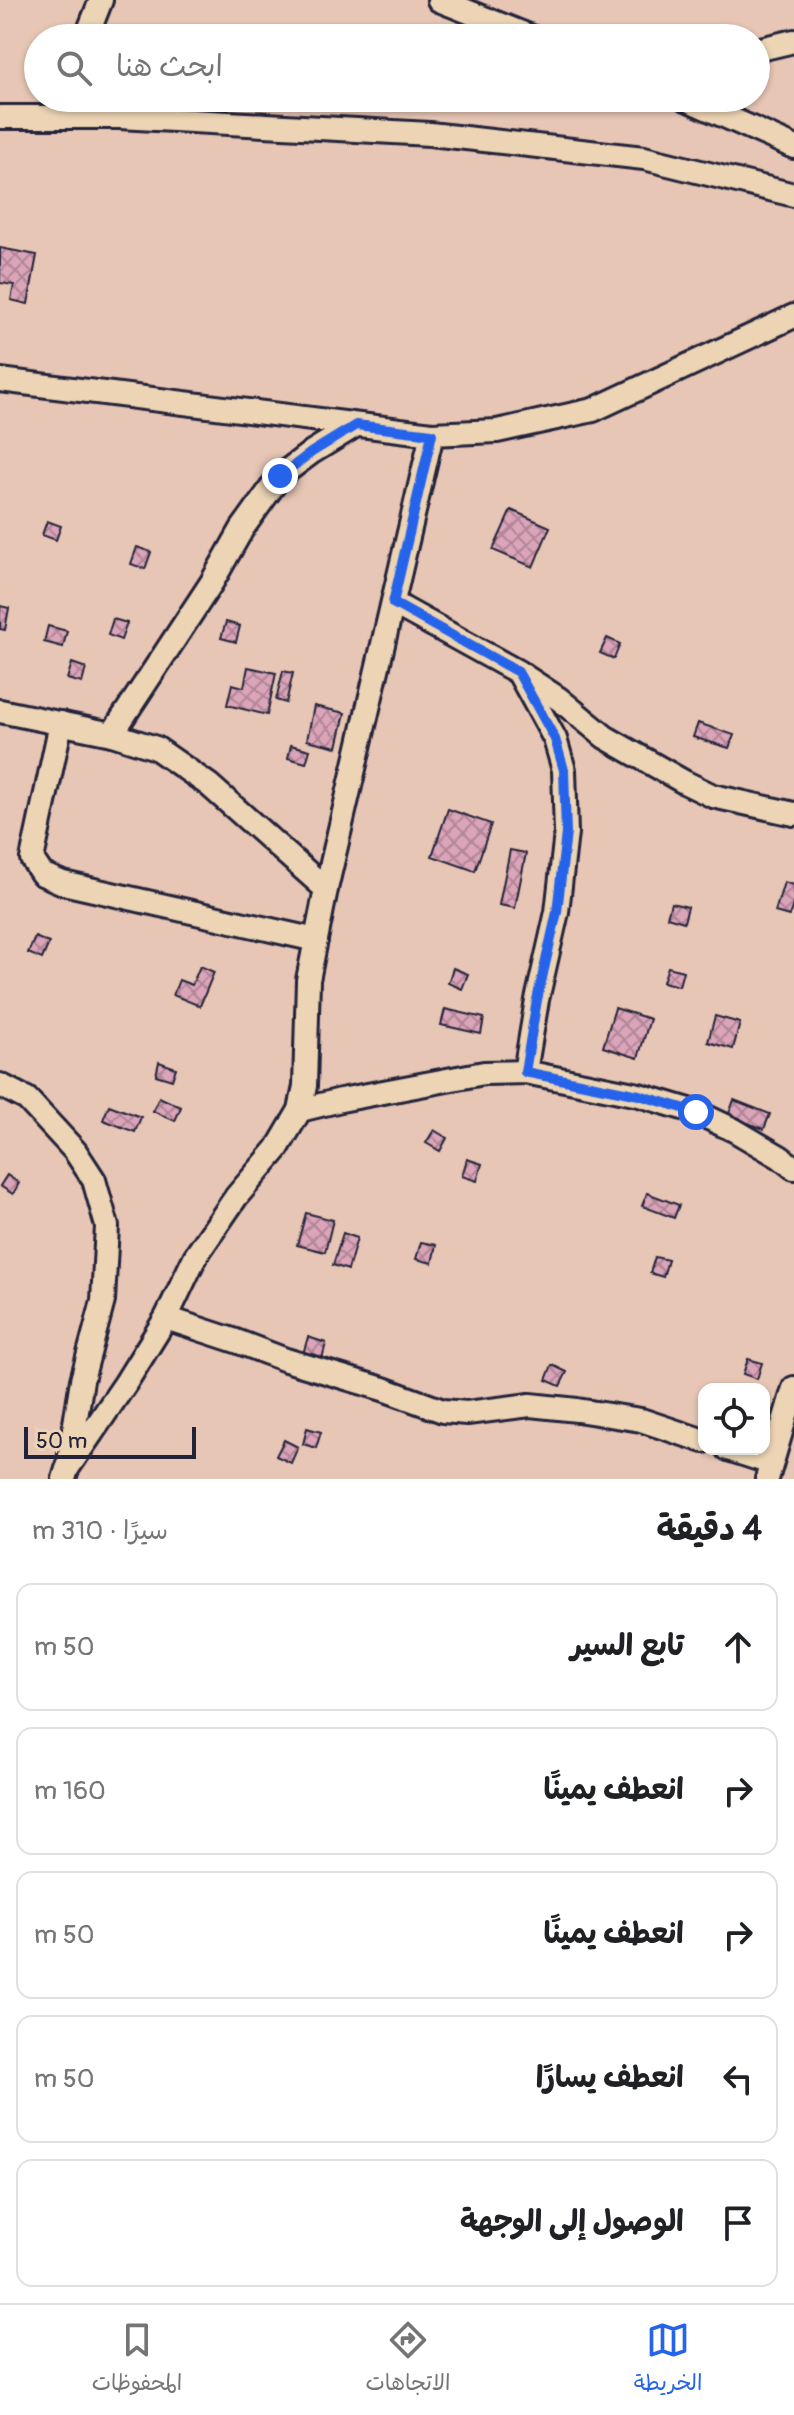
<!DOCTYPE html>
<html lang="ar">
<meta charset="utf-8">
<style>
body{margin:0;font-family:Pangolin,"Playpen Sans Arabic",sans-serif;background:#f2f2f2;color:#202124;direction:rtl}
.controls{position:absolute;right:24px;bottom:24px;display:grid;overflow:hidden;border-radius:16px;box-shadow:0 2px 6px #0004}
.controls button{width:72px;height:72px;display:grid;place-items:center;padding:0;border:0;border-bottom:2px solid #e0e0e0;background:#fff;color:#202124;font:40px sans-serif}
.scale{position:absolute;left:24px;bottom:20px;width:172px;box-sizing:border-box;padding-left:8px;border:4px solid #22223b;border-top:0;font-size:22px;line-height:28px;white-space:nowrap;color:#22223b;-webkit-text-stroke:6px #ecd4b4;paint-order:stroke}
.stop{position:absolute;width:24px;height:24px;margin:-18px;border:6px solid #2563eb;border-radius:50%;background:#fff}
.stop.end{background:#2563eb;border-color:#fff;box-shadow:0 2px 8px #0008}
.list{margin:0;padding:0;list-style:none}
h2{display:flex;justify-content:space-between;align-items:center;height:104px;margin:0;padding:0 32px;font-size:34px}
h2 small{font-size:26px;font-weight:400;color:#757577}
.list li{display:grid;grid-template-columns:52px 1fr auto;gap:24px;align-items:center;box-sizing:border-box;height:128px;margin:0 16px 16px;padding:0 16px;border:2px solid #e0e0e0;border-radius:16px}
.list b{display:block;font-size:30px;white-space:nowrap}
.list em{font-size:26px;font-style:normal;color:#757577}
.icon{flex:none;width:44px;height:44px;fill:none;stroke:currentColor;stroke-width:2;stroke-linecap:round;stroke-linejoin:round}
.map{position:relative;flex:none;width:794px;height:1479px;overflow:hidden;direction:ltr}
.search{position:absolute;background:#fff;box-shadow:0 2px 6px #0004;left:24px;right:24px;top:24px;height:88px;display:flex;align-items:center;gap:20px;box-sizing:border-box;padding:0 28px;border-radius:44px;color:#757577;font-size:30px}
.sheet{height:824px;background:#fff}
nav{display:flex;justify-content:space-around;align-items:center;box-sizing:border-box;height:112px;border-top:2px solid #e0e0e0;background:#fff;font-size:22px;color:#757577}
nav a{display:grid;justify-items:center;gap:4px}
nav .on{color:#2563eb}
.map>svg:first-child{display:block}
.building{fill:url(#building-cross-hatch);stroke:#22223b;stroke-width:2}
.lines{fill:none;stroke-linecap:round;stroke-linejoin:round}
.minor-casing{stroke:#22223b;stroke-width:28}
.minor{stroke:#ecd4b4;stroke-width:22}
.route{stroke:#2563eb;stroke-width:10}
</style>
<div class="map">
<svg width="794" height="1479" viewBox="0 0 794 1479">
<defs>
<pattern id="building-cross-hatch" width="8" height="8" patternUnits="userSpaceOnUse" patternTransform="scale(2)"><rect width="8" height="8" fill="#dba4b8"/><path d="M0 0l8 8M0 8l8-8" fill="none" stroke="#b18597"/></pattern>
</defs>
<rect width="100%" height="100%" fill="#e7c6b5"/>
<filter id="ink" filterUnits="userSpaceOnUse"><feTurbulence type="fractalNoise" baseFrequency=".0125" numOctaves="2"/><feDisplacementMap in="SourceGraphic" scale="16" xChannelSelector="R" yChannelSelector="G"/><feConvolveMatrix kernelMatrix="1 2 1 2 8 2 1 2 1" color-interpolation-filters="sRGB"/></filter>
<g filter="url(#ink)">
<g class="building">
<path d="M0,248L37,255L28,304L11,300L14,285L0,283Z"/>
<path d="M511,510L550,527L533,567L493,550Z"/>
<path d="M47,521L61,526L56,540L42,535Z"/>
<path d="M137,547L151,552L145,569L131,564Z"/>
<path d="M0,606L9,608L5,630L0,629Z"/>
<path d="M113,619L127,623L121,640L108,635Z"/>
<path d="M226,622L240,626L236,642L221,638Z"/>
<path d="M48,626L67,631L63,647L44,642Z"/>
<path d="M607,638L620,644L614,659L600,653Z"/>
<path d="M72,663L86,668L82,683L67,679Z"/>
<path d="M248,667L276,673L267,715L227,705L232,684L244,687Z"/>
<path d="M283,671L293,673L286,703L276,700Z"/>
<path d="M314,706L345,713L337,747L307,740Z"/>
<path d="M698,723L734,735L729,748L693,737Z"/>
<path d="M291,745L310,750L306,763L288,758Z"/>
<path d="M448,809L491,824L475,871L432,856Z"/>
<path d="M510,850L526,853L515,908L499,905Z"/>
<path d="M784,882L794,885V902L789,916L775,912Z"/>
<path d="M671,903L688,907L684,922L667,917Z"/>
<path d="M35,937L49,943L42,959L28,953Z"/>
<path d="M200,966L214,972L200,1006L173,995L179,980L192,985Z"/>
<path d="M668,967L683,971L679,986L663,982Z"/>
<path d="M453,968L468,974L462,989L448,983Z"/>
<path d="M615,1008L650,1019L638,1058L603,1047Z"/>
<path d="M445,1009L484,1018L481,1034L441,1025Z"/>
<path d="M715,1016L740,1023L733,1049L708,1042Z"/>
<path d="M159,1062L176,1068L172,1080L156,1075Z"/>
<path d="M159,1097L181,1107L175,1121L153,1111Z"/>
<path d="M734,1100L770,1114L764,1129L728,1116Z"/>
<path d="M109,1105L141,1117L135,1132L103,1120Z"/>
<path d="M434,1130L447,1138L440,1151L426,1143Z"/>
<path d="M467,1159L482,1164L477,1181L462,1176Z"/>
<path d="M7,1175L19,1183L13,1194L0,1186Z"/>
<path d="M647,1193L679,1205L674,1218L642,1206Z"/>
<path d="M306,1213L333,1220L325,1252L297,1245Z"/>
<path d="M343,1233L357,1238L348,1270L333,1265Z"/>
<path d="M421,1242L436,1245L432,1263L416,1259Z"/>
<path d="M655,1257L668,1260L663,1277L650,1273Z"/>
<path d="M308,1337L326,1343L322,1359L303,1354Z"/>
<path d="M748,1359L762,1363L757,1379L743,1374Z"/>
<path d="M552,1365L567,1372L560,1386L546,1380Z"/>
<path d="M307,1428L321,1432L316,1448L303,1444Z"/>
<path d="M284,1440L298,1447L291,1463L276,1456Z"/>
</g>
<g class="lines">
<defs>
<g id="minor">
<path d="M439,0L534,38"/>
<path d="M86,38L101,0"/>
<path d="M756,50L794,41"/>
<path d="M684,98L794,147"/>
<path d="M0,117H119L430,134L644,158L794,195"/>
<path d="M0,380L432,434L497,431L593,410L794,316"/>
<path d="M393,603L518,672L559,699L605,737L684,782L713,796L794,814"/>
<path d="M520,675L555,739L564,770L566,833L557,912L537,1000L525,1072"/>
<path d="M0,711L112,734L156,748L209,785L326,889"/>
<path d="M61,723L32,859L42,874L63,883L316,940"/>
<path d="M112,734L212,582L242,529L280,476L312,452L356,425"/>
<path d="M0,1085L27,1099L75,1151L94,1180L107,1226L103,1301L82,1380L69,1461"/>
<path d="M300,1110L341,1100L484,1073L525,1072L639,1095L696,1112L734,1130L780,1157L794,1168"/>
<path d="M166,1318L236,1341L286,1360L383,1389L443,1411L467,1413L530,1405L577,1410L641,1420L704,1441"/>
<path d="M728,1449L771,1463"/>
<path d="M64,1479L67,1469L125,1384L166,1318L195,1257L236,1197L277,1149L300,1110L305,1086L308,980L326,889L432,434"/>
<path d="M767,1479L794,1388"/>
</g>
</defs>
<use href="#minor" class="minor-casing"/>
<use href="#minor" class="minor"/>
</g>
</g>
<g class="lines" filter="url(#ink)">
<path class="route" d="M280,476L312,452L356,425L432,434L393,603L518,672L555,739L564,770L566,833L557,912L537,1000L525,1072L639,1095L696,1112"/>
</g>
</svg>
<div class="controls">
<button><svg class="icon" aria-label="locate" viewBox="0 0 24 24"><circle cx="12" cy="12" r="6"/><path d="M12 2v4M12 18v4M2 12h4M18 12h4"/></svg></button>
</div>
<div class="scale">50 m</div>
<div class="stop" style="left:696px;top:1112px"></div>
<div class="stop end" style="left:280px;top:476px"></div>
<div class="search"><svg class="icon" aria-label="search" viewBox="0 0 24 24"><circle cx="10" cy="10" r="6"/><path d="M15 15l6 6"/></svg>ابحث هنا</div>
</div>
<section class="sheet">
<h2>4 دقيقة<small>سيرًا · 310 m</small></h2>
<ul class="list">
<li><svg class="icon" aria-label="ahead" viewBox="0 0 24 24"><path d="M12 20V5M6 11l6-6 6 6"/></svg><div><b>تابع السير</b></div><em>50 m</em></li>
<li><svg class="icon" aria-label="right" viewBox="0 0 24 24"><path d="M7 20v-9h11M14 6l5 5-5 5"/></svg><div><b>انعطف يمينًا</b></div><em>160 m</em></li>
<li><svg class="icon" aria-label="right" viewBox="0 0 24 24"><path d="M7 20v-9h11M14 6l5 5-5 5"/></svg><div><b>انعطف يمينًا</b></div><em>50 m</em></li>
<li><svg class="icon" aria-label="left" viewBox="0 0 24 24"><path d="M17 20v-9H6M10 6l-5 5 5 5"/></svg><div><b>انعطف يسارًا</b></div><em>50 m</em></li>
<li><svg class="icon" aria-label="arrive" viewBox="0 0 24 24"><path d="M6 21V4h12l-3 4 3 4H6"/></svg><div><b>الوصول إلى الوجهة</b></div></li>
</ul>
</section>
<nav>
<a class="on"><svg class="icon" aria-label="map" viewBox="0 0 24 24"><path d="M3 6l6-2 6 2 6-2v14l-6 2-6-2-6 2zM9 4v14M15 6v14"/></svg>الخريطة</a>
<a><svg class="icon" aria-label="directions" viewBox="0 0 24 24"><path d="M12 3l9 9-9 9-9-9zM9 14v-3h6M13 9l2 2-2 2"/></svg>الاتجاهات</a>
<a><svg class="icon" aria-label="saved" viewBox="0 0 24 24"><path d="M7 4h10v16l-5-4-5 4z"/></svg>المحفوظات</a>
</nav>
